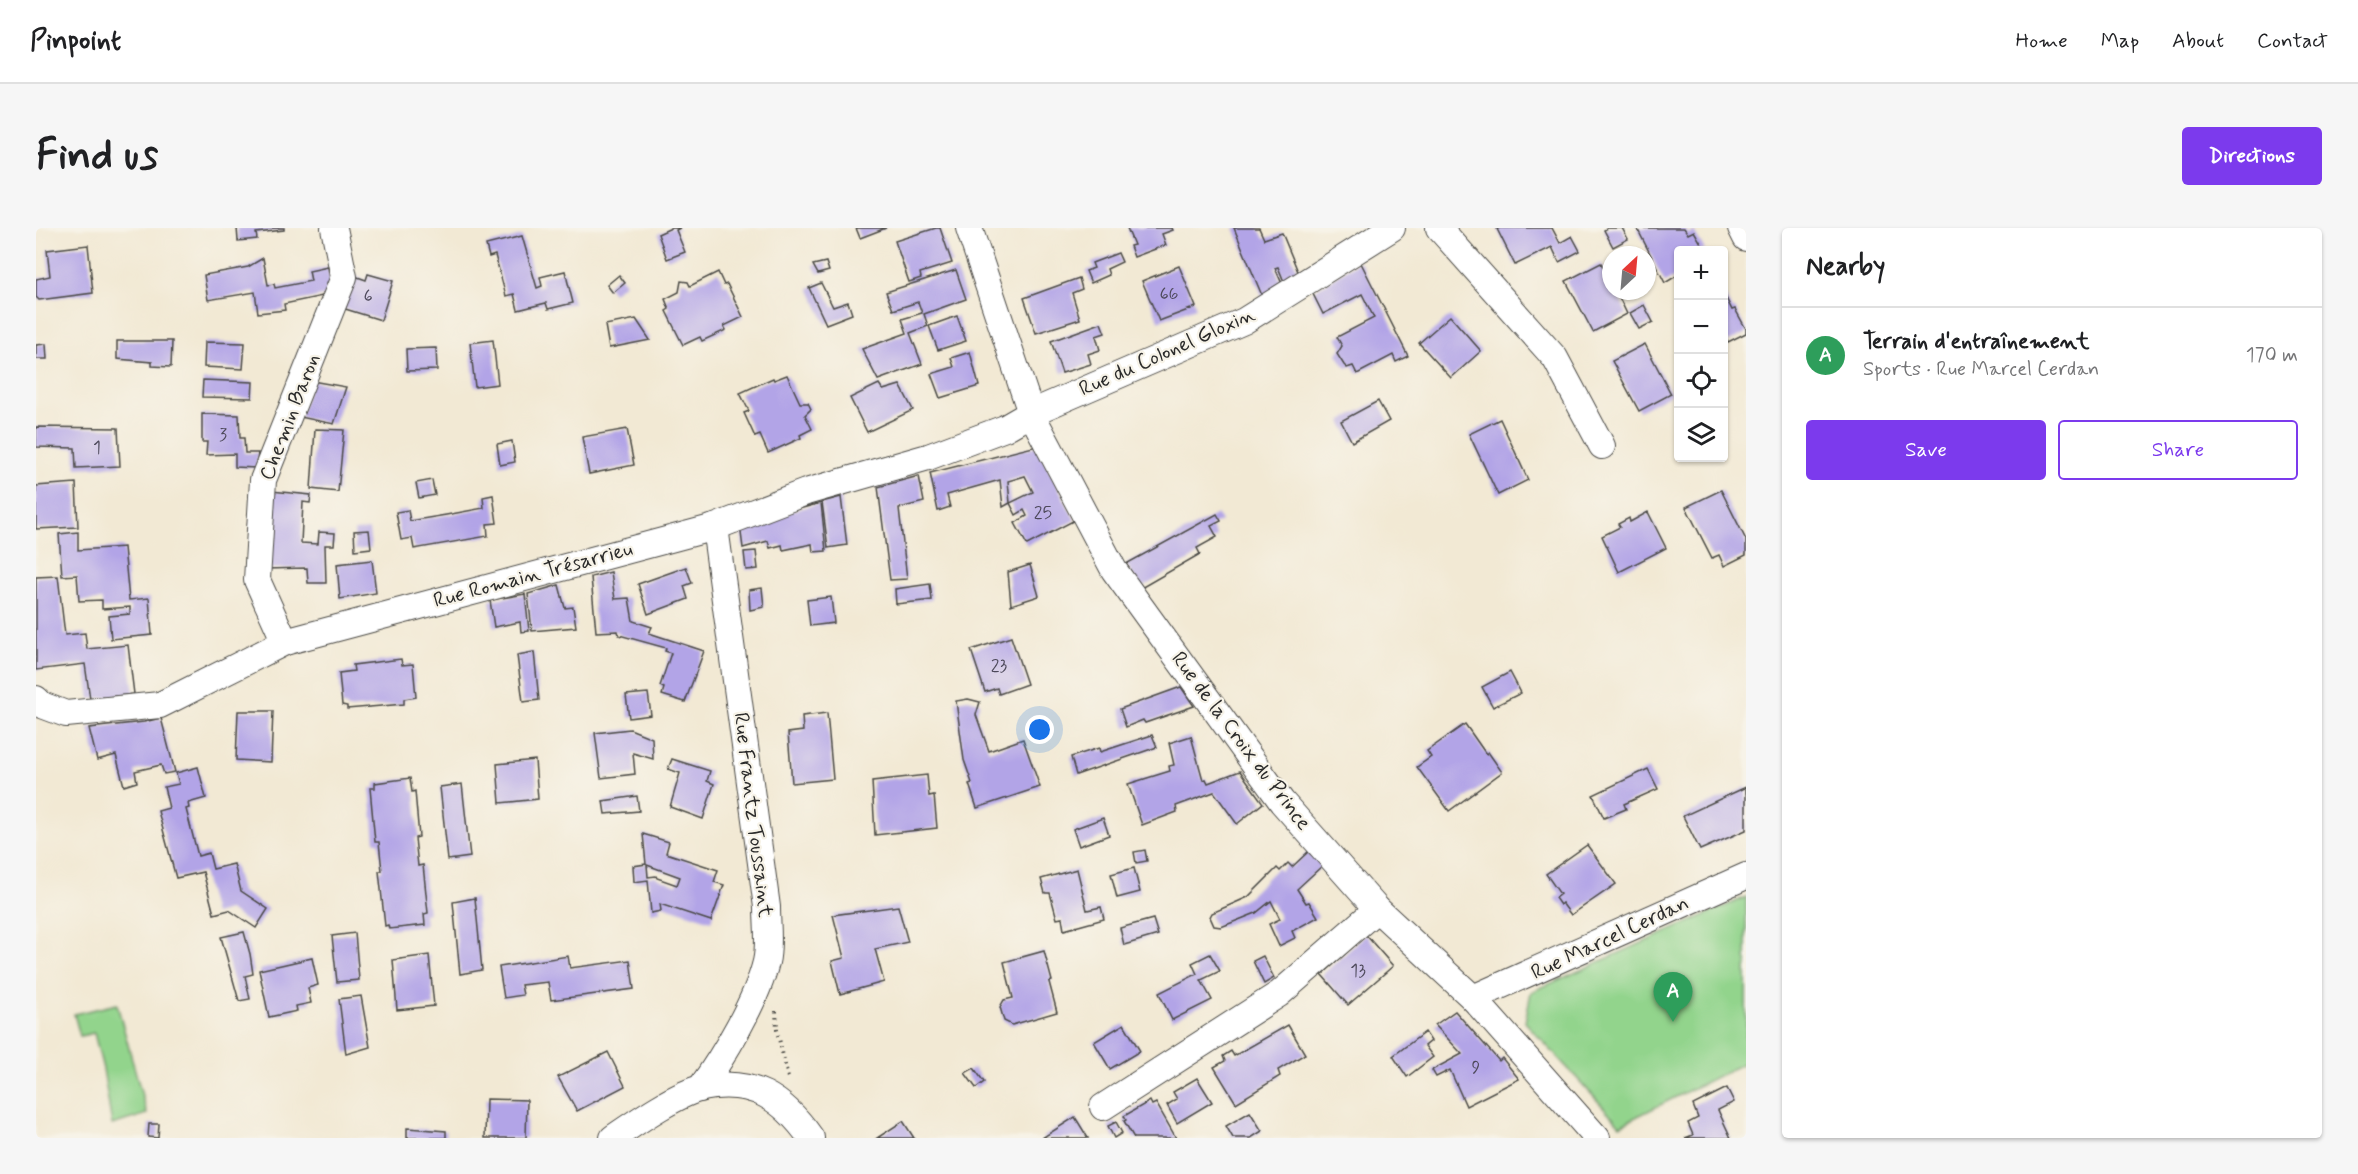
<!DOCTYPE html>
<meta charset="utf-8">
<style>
body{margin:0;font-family:Mynerve,sans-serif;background:#f6f6f6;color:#202124}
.controls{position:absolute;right:18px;top:18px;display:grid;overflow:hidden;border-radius:6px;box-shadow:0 2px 4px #0004}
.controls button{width:54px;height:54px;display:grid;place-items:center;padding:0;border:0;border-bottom:2px solid #e0e0e0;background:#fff;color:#202124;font:30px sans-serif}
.compass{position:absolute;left:1566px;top:18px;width:54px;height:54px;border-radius:50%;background:#fff;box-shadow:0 2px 4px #0004;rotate:26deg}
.you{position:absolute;left:1004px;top:502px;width:21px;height:21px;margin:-15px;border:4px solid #fff;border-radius:50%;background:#1a73e8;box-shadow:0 0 0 9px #1a73e833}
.badge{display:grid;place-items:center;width:39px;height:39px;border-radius:50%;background:#7c3aed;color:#fff;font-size:20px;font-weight:700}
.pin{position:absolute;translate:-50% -50px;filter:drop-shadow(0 2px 3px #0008)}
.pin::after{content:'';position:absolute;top:32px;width:21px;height:18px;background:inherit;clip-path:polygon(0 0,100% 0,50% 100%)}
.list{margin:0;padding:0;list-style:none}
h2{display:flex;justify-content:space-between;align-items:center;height:78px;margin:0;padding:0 24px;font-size:26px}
h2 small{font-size:20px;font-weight:400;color:#757577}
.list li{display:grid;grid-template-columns:39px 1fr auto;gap:18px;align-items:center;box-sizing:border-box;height:96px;padding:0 24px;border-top:2px solid #e0e0e0}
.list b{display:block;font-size:22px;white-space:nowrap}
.list p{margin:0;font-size:20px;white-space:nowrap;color:#757577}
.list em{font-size:20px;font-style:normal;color:#757577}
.actions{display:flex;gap:12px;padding:18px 24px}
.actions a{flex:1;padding:14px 0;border:2px solid #7c3aed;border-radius:6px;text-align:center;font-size:21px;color:#7c3aed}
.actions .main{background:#7c3aed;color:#fff}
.icon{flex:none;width:33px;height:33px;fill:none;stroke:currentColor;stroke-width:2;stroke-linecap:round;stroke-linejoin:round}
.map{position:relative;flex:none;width:1710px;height:910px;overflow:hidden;border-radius:6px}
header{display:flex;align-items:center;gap:36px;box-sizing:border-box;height:84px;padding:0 30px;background:#fff;border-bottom:2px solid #e0e0e0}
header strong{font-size:28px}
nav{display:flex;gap:33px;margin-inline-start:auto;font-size:21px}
.intro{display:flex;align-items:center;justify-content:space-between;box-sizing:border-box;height:144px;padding:0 36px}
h1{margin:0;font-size:42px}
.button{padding:15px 27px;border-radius:6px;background:#7c3aed;color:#fff;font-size:21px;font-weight:700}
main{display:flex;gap:36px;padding:0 36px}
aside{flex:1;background:#fff;border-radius:6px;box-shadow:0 2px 4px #0004}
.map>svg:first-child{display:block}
.green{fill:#92d48c;stroke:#5e805c;stroke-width:1.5}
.building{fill:#b2a4e7;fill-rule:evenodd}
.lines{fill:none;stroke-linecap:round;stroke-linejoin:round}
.minor-casing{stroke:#494844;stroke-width:28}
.path{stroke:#494844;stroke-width:4;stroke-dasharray:1.5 4.5;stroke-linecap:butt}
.minor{stroke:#fff;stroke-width:26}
.labels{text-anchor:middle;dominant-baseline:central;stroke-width:4.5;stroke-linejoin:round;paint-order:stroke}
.number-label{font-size:18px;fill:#4d495a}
.street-label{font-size:21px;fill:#2b2b2b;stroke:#f7f3e8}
</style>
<header>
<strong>Pinpoint</strong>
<nav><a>Home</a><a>Map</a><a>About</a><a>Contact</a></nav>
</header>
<div class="intro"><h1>Find us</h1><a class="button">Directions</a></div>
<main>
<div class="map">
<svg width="1710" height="910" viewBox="0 0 1710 910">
<rect width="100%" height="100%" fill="#f7f3e8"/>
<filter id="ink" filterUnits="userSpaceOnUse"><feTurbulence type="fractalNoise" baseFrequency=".0167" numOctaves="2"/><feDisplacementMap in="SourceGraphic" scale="12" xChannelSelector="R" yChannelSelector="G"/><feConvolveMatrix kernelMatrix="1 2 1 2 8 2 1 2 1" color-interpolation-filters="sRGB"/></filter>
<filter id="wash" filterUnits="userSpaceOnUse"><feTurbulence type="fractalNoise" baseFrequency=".008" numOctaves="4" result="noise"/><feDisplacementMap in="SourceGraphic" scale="24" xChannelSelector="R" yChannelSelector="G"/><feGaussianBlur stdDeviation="1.35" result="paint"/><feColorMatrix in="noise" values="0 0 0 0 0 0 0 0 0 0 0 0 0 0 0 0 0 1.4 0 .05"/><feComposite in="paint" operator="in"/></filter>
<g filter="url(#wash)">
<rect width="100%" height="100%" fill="#f2e9d4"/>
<g class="green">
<path d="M1710,669V834L1584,897L1489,794L1495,764Z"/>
<path d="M81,776L111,886L76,897L67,841L58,805L44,808L38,786Z"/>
</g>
<g id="blocks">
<g class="building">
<path d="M201,0H248V2L220,5L221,11L202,13Z"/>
<path d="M635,0H644L640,2L649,24L631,31L622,6Z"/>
<path d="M820,0H850L824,10Z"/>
<path d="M900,0H904L916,35L884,45L885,50L873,54L859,13Z"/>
<path d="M1091,0H1136L1137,2L1126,6L1130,17L1098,29L1094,18L1098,17Z"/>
<path d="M1198,0H1223L1228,11L1246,5L1263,46L1249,56L1242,39L1239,40L1247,58L1227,70Z"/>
<path d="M1464,0H1516L1524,15L1536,8L1544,23L1523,34L1516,19L1479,37L1461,1Z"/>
<path d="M1572,0H1586L1592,11L1577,19L1568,2Z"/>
<path d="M1601,0H1648L1652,6L1658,3L1669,22H1642V47L1629,55Z"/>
<path d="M486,8L501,60L506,58L504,49L529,43L537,75L512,81L510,75L482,82L478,66L470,68L459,27L453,29L450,17Z"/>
<path d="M52,17L57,65L3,72L0,69V51L14,48L11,22Z"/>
<path d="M1082,25L1086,34L1071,41L1073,47L1055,55L1050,43L1058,40L1056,35Z"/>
<path d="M227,30L232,57L238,56L239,60L275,53L273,43L292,39L296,66L248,76L249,82L222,85L219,64L172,72L168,47L212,39Z"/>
<path d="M1324,33L1372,128L1360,134L1357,127L1321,146L1317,138L1311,140L1308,137L1301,126L1306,118L1301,109L1338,90L1326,66L1287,86L1276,64Z"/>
<path d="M790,34L793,43L782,46L777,37Z"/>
<path d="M1565,35L1575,54V63H1580L1591,86L1557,104L1530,53Z"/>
<path d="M1143,38L1160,79L1123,93L1106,53Z"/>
<path d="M920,42L930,71L888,86L892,98L874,105L886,136L842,152L826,121L871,105L866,91L886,85L882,74L857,82L850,64Z"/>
<path d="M682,44L688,57L691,56L707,89L688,98L690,102L666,113L664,109L647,117L630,83L633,81L629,71L643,64L645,53L652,54L654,58Z"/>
<path d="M332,46L357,53L345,92L306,80L316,47L330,52Z"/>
<path d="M583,47L589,55L577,65L571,57Z"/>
<path d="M1043,50L1046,61L1036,65L1044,91L1000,105L988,70Z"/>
<path d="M785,55L797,79L812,74L816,86L790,96L773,60Z"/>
<path d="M1688,66L1696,82L1699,81L1710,101V105L1692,114L1689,109L1688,110Z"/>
<path d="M1608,77L1617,94L1603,101L1594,85Z"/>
<path d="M921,88L930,113L902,122L893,98Z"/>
<path d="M1414,88L1445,123L1415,150L1383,115Z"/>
<path d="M600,91L614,112L573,120L569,97Z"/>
<path d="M1065,95L1069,105L1060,108L1064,122L1052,126L1055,136L1026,145L1015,113Z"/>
<path d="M457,112L462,156L439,159L434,115Z"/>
<path d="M81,113H136L135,139L116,138V134L81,131Z"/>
<path d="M169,114L209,115L207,141L168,139Z"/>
<path d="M10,116L11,131H0V117Z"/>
<path d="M1609,116L1635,166L1603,183L1576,133Z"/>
<path d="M400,120L401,142L371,143L370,121Z"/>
<path d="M934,124L943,158L904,170L895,146L918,139L915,130Z"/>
<path d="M751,147L764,175H772L775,181L769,187L776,201L764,207L765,210L732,225L724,207L719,209L708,185L713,183L704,165L737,150L738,152Z"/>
<path d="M167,152L217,154L216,170L166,169Z"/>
<path d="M276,153L310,159L298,196L264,189Z"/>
<path d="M843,156L847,162L864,157L877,182L831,204L814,170Z"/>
<path d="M1342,173L1353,193L1316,214L1305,193Z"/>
<path d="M166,186L203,187L204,210H208L209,225H222L220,240L199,239V226L170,227L171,214H166Z"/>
<path d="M1464,191L1492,252L1462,267L1433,206Z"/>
<path d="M0,199L82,200L84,238L40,240L39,220L0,219Z"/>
<path d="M279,201L308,202L302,264L275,261Z"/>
<path d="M591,201L598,237L553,246L546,209Z"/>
<path d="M476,213L479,234L464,237L461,216Z"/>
<path d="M1001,218L1039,292L991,317L979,295L991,288L988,282L980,287L974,275L997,264L989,248L972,253L974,275L967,279L964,252L911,267L914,279L902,283L894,245Z"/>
<path d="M883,248L888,274L863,280L871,351L854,352L842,259Z"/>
<path d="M396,252L399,267L383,270L380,255Z"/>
<path d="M40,255L42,299L0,301V258Z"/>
<path d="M1685,262L1710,312V327L1688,338L1683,327L1676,330L1650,279Z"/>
<path d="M235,263L275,267L274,275L267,274L265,315L282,316L283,304L299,305L298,317H289L290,355H272L271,340L229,341Z"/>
<path d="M457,267L461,295L451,296L452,308L378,321L376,310L365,312L360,284L372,282L374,293L410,287L448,280L447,269Z"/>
<path d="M805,269L811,317L792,320L786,274Z"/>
<path d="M785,275L790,323L777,324L776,316L747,322L746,317L734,320L732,313L707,320L704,297Z"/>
<path d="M1612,284L1630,320L1583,344L1566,308L1584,299L1582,296L1593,290L1594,294Z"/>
<path d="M1181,286L1185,293L1175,298L1181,309L1161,320L1164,326L1105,360L1090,336Z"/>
<path d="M333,302L335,320L319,322L318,303Z"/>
<path d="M42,304V322L88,319L93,372L113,370L116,407L75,411L73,388L94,386V379L66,381V372L43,373L41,347L26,348L23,306Z"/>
<path d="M720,323L722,341L710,342L708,324Z"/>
<path d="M336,332L340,365L304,371L301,336Z"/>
<path d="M994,337L1003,368L975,377L972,344Z"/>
<path d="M650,339L656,355L648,358L652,371L612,386L602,356Z"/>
<path d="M575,344L579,371L593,370L597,393L616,399L613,405L668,423L649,474L626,467L628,460L624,458L635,425L629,423L630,420L583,407L582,403L560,404L555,349Z"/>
<path d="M22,348L29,407L49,405L51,421L92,417L98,466L54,471L49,436L0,442V349Z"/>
<path d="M894,356L896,372L860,376L859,361Z"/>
<path d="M523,357L529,380L537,379L540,399L496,403L492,366Z"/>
<path d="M726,360L728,379L714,382L713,362Z"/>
<path d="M489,366L493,403L485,404L484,394L458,399L454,372Z"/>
<path d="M795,369L798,395L774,398L771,372Z"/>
<path d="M975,409L991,456L963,466L961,460L949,464L935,422Z"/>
<path d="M498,424L503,472L487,474L481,427Z"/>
<path d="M365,431L366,437L377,436L380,469L368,471V476L311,481V478L306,477L303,445L318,443L317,437Z"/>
<path d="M1474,444L1485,465L1457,479L1446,459Z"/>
<path d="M1145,459L1158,478L1109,495L1107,492L1090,499L1084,481Z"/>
<path d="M612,465L615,487L593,490L590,467Z"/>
<path d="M932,471L944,474L940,487L953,523L987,511L1004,559L941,580L933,556L936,555L928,532L920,473Z"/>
<path d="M202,483H237L235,534L200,532Z"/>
<path d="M791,485L797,551L756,555L752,505L767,503L766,488Z"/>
<path d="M125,490L139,544L128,546L125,537L99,543L101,554L88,558L80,527L61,532L53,500L108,494Z"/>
<path d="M1429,496L1450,526L1452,524L1466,544L1413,583L1381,539L1395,529L1391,523Z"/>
<path d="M594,501L616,510L617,531L597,525L599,546L565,550L559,505Z"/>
<path d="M1116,507L1121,519L1040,547L1035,529L1063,520L1064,524Z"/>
<path d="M1155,508L1167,552L1170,551L1172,555L1204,543L1227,575L1201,596L1178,564L1140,578L1141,584L1106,597L1092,556L1134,543L1133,538L1138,537L1133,515Z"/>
<path d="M636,531L674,543L671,553L678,556L667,591L634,579L644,545L632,541Z"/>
<path d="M499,532L502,571L464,575L461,536Z"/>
<path d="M162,539L170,570L152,575L153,580L150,581L162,628L173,625L177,641L198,636L205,663L232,681L220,700L193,682L178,686L167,644L140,650L122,583L133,580L128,559L143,556L140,545Z"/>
<path d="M1612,541L1622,561L1588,576L1590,581L1568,590L1557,567Z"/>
<path d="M891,547L893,568L898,567L901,600L839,607L836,553Z"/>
<path d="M374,550L376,564L379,563L383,609L379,610L382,638L387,637L392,685L388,686L389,697L353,701L352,697L349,698L343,643H346L343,614H339L334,560H339V555Z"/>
<path d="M426,556L434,629L412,632L404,559Z"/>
<path d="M1710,559V602L1664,622L1647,588Z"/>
<path d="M601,568L603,583L569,586L567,573Z"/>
<path d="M1067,590L1073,607L1043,618L1037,601Z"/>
<path d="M607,606L633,614L630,625L682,642L678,654L688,657L675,693L624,676L625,683L615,685L612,652L598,654L597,638L610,636ZM611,637L644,649L641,657L621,650L620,648L612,649Z"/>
<path d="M1551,617L1580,656L1535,687L1526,675L1524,677L1519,670L1524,666L1510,646Z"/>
<path d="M1109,622L1111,633L1100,635L1098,624Z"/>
<path d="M1272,624L1287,637L1261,661L1270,675L1273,674L1282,689L1256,703L1259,710L1243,718L1233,696L1244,691L1235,673L1220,685L1185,699L1178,698L1174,689L1176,685L1212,669L1241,640L1244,643L1252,635L1256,639Z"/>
<path d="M1098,640L1104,664L1081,670L1075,646Z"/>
<path d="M1041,641L1051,682L1065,679L1068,691L1028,702L1026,690L1021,691L1014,665H1009L1005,651Z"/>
<path d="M439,670L446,742L424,746L417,674Z"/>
<path d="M862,678L872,714L839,721L848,754L804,766L796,733L808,730L797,687Z"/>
<path d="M1117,691L1122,707L1088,717L1084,700Z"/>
<path d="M208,704L214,726L217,746L209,748L214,771L203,773L185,709Z"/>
<path d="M319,705L323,752L301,754L296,708Z"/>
<path d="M1330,707L1357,738L1312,777L1286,747Z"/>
<path d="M1008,723L1016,753L1013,754L1021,784L976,797L968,793L964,779L968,772L977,770L968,734Z"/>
<path d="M1174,726L1184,743L1165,752L1176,772L1136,792L1123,765L1161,746L1156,735Z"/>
<path d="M393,727L398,778L361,782L357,732Z"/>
<path d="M532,728L534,740L594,732L598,761L515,772L512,754L485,757L487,767L468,770L463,739Z"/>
<path d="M1227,728L1238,750L1228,756L1217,733Z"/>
<path d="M276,730L282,757L272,760L275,775L260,778L261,783L233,789L223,742Z"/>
<path d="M325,768L334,819L310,826L303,771Z"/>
<path d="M1419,783L1463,833L1466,830L1483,851L1430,878L1414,842L1400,849L1396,842L1426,826L1399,797Z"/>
<path d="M1088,796L1104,823L1074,841L1058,814Z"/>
<path d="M1252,797L1269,826L1242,842L1244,848L1200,875L1178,839L1189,833L1187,828L1195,823L1198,828Z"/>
<path d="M1389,804L1395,813L1389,818L1397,829L1371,849L1357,828Z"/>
<path d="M572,824L589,858L541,883L522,849Z"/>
<path d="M938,840L948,854L940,860L929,845Z"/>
<path d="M1161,850L1176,874L1141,895L1131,877L1141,871L1137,864Z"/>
<path d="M1691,860L1698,874L1682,882L1695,910H1649L1657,907L1652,895L1662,890L1657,877Z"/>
<path d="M450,871L491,872L490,910H449Z"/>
<path d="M1114,873L1116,877L1120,875L1140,910H1098L1088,893L1090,892L1088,888Z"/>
<path d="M1214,884L1226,903L1215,910H1197L1190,898Z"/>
<path d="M1039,889L1052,910H1006Z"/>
<path d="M867,893L878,910H841Z"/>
<path d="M1080,894L1086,905L1078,910L1072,898Z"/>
<path d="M113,896H123L122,910L112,909Z"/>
<path d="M371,900L410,903V910H371Z"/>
</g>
</g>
</g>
<g filter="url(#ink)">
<use href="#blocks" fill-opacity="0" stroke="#494844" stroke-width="1.5"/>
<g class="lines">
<defs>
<g id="minor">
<path d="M933,0L995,185L1078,342L1246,574L1341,681L1437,770L1561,910"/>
<path d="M1403,0L1519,130L1566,218"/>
<path d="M1705,0L1710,10"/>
<path d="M249,414L221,352L227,252L308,49L298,0"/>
<path d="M0,471L6,477L30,486L124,477L249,414L679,299L770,264L892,229L969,200L995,185L1208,93L1356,0"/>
<path d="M1437,770L1710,648"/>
<path d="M664,861C687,829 721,772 730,734C734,718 731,696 731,679L679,299"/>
<path d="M1067,879L1243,766L1341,681"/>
<path d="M577,910C599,895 640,866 666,860C716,850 747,870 775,910"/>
</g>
</defs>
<use href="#minor" class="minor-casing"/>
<path class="path" d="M740,783L741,802L752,850"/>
<use href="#minor" class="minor"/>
</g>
</g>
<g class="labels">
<g class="number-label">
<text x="1133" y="66">66</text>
<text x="332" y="68">6</text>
<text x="187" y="207">3</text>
<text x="61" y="220">1</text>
<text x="1007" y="285">25</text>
<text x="963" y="438">23</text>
<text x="1322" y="743">13</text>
<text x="1440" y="840">9</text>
</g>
<g class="street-label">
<text transform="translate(1131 124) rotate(-24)">Rue du Colonel Gloxin</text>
<text transform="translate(254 189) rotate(-69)">Chemin Baron</text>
<text transform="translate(497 347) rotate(-15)">Rue Romain Trésarrieu</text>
<text transform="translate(1205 513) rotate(53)">Rue de la Croix du Prince</text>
<text transform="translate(717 587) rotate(83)">Rue Frantz Toussaint</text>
<text transform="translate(1574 710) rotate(-25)">Rue Marcel Cerdan</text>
</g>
</g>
</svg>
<div class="controls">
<button>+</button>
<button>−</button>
<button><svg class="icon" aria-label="locate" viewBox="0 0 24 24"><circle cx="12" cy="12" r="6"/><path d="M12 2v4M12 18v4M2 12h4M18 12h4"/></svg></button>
<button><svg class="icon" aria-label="layers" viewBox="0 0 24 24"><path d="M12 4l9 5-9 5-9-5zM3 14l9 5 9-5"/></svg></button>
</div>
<svg class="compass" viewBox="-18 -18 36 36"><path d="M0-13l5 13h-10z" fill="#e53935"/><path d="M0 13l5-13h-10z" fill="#757577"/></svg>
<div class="you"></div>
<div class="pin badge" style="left:1637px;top:794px;background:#2e9e5b">A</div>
</div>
<aside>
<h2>Nearby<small></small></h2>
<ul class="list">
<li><span class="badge" style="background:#2e9e5b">A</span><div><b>Terrain d'entraînement</b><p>Sports · Rue Marcel Cerdan</p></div><em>170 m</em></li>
</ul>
<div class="actions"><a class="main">Save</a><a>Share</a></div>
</aside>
</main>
